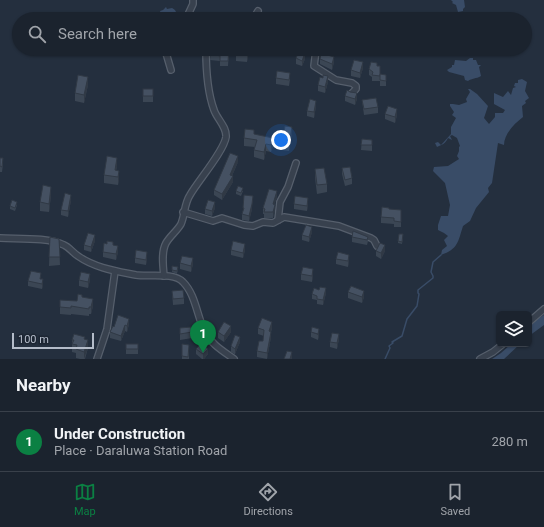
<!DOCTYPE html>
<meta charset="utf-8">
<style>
body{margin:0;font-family:Roboto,sans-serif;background:#242b36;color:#f1f3f6}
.controls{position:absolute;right:12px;bottom:12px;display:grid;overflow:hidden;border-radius:6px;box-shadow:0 1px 3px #0004}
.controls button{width:36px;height:36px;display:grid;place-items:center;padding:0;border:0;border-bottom:1px solid #39404a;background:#1b232e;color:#f1f3f6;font:20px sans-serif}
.scale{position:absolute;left:12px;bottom:10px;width:82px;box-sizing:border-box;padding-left:4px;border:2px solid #b4bcc9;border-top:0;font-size:11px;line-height:14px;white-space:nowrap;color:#b4bcc9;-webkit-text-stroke:3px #1d2633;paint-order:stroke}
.you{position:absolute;left:281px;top:140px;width:14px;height:14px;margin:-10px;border:3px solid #fff;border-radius:50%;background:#1a73e8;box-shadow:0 0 0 6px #1a73e833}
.badge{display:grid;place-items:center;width:26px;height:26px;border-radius:50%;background:#0b8043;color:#fff;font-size:13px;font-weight:700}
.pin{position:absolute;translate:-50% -33px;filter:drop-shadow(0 1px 2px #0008)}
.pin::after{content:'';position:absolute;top:21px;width:14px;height:12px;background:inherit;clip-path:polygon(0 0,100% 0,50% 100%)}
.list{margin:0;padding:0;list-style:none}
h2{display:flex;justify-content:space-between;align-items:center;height:52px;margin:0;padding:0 16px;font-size:17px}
h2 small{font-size:13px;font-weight:400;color:#a0a4aa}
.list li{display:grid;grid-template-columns:26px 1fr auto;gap:12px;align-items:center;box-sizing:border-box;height:60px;padding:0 16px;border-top:1px solid #39404a}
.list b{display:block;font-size:15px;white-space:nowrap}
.list p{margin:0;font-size:13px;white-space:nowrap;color:#a0a4aa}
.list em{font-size:13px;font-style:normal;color:#a0a4aa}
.icon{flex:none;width:22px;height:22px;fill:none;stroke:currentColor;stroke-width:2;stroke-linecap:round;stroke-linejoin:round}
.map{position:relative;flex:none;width:544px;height:359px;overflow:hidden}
.search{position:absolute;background:#1b232e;box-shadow:0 1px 3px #0004;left:12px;right:12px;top:12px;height:44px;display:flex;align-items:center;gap:10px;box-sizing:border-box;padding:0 14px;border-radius:22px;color:#a0a4aa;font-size:15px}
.sheet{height:112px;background:#1b232e}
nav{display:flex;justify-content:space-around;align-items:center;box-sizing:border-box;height:56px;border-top:1px solid #39404a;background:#1b232e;font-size:11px;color:#a0a4aa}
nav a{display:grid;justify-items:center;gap:2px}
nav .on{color:#0b8043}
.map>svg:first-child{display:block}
.water{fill:#394c67}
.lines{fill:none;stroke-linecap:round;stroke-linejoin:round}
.stream{stroke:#394c67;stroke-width:1.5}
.minor-casing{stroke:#565f6c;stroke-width:8}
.minor{stroke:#38414e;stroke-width:5.5}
.wall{fill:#3b4654}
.shaded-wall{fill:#303945}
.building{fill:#455162;stroke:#303945}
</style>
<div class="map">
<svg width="544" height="359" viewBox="0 0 544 359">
<rect width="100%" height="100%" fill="#242f3e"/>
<g class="water">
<path d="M451,0H464L465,7L463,9V11L458,12L456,5L452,3L453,2Z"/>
<path d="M166,7L167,9L172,8C177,10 177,15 176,19L157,18L156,16L158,14H161L160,11L163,10Z"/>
<path d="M470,58H473V60H476L478,65H481L479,67L481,76C476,79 472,78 468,81L465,80L464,76L449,72L447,70L452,67V65H454L455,60L466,61Z"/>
<path d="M522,79L527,82L525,91L529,98L525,101L526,103L522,106L523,117C515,123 504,134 504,145L498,143L492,183L488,188L489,192L476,208L470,221L463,226C458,242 458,249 441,255L442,250L447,246L444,240L448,236L444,233L438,230V225L441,216H448L450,205L445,183L433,171L434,167L448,166L459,159L457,156L459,151V147L460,146L457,138L452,135L450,136L452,140L448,138C445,144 443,144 437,147L435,143L438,142L441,145L451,134V127L456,118L452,115L454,112L450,106V104H453L459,105L467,102L466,99L470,92L468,89H470L477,94L488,106L484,118L489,124L495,117V113H503L505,110L494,104V93L503,97L508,91L511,95L513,88L516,87L514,86L515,83H518V80Z"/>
<path d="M544,315V325L529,336V326L534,321Z"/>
<path d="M511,344H520L504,359H492L501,353Z"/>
</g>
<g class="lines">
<path class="stream" d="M385,359L390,348L389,346L393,343L392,342L402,336L407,319L417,306L419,294L418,293V290L433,278V276L431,272L433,262L441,255"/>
<defs>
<g id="minor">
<path d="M186,19L193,4V0"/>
<path d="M253,19L258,11"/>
<path d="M167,49L166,53L171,70"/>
<path d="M313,49L316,50L314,66L336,80L352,83L356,86V89L351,94"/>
<path d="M183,212L213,221L222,218L244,225L253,226L263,222L273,223L284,217L339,226L371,238L374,240L377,246"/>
<path d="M278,220L280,202L288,187L296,163"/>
<path d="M0,238C18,239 48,237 64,245C69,247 73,253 78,256C95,268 116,271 136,275C149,277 174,272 183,282C196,295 197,317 205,332C211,344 223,351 234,359"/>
<path d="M164,276C163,266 161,252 166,243C170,236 177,231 181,224C185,215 184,204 190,195C198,181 224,151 226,137C227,127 217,119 214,110C207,91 206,69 206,49"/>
<path d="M529,322L544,309"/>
<path d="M97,359L107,329L115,271"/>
<path d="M480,359L493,352L503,344"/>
</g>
</defs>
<use href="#minor" class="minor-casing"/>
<use href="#minor" class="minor"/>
</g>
<g class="wall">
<path d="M211,49H219V50H229L228,66H220V61L210,60Z"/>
<path d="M249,49L247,62L236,61V53Z"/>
<path d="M296,58L305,59L302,66L296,64Z"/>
<path d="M320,59L334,62L332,70L320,64Z"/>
<path d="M377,66L380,72V81H372V77L369,75V69Z"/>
<path d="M363,68L360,78L351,76V70Z"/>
<path d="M276,78L290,79L289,86L276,84Z"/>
<path d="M323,78L328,82L325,93L318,91V85Z"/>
<rect x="380" y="80" width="6" height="6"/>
<path d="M88,85L84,103L75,101V93Z"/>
<rect x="143" y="89" width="10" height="13"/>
<path d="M345,96L357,99L355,105L345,101Z"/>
<path d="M362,100L378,107V113L364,115Z"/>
<path d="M316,106L314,118L307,116V111Z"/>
<path d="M385,114L397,115L395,123L385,119Z"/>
<path d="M292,133L289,151L282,150V145Z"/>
<path d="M254,134L273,146L271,152L266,151L264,160L254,157V150L255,147L244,146V138Z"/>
<path d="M362,139L372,140V151L361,150Z"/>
<path d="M0,158L3,164L2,172H0Z"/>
<path d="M238,162L232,176L233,182L222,200L214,195V190Z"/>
<path d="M117,166L116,171L119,179L118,185L104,183V175Z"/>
<path d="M342,168L352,178V184L345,186L342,174Z"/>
<path d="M315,169L327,184V192L317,194L315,178Z"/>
<path d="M236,191H243L241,196L236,194Z"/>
<path d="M51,195L49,212L40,211V202Z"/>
<path d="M277,197L274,205L275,210L273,218H264V214H263V208Z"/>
<path d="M71,200L68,217L61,215V210Z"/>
<path d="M294,204H308L307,211L294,209Z"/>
<path d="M17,205L15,211L10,209V206Z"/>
<path d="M215,208L212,216L205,214V209Z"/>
<path d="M243,208L252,209L249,221L242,220V214L243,211Z"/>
<path d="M389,209L401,215V227H394V224L381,223V217Z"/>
<path d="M312,232L309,242L302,240V235Z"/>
<path d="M50,237L59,239L60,265L49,266Z"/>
<path d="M352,237H368V241L367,245L352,242Z"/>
<path d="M403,237L402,244L398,243V241Z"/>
<path d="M95,241L91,252L84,250V245Z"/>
<path d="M113,246L118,252L116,260L103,257V252Z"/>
<path d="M231,250H245L243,258L231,255Z"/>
<path d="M376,251H385L381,259L376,256Z"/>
<path d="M135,258H147L146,265L135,263Z"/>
<path d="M336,259L349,260L348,267L336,264Z"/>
<path d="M180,263L193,264L191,272L180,269Z"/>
<path d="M178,269L177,274L172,272V270Z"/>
<path d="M301,274L313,275L312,282L301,280Z"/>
<path d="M41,279L43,285L42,289L28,286V281Z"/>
<path d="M79,280H90L88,288L79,286Z"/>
<path d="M172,291L184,298V304L173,305Z"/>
<path d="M348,292L364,297L362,303L348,298Z"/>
<path d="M326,293L323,305L317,304V300L312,299V294Z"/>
<path d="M82,297L93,306L91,314H89V316L71,314V315L60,314V307L77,301Z"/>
<path d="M129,324L127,332L125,331L121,341L110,338V332L114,327Z"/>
<path d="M180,328L192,332V338L180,340Z"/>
<path d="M258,328H272L271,332V337L267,359L257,357V351L263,341L264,336L258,334Z"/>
<path d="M218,332H231L224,342L218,338Z"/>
<path d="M311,332L319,335L318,340L311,337Z"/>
<path d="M85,339L88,348L85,359H80L76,358V353L72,352V340Z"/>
<path d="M339,339L337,349L330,347V342Z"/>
<path d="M240,342L235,354H234L231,352V346Z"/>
<rect x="126" y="344" width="12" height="10"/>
<path d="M182,344L189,345V359H182Z"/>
<path d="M196,349L208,354L204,359H202L196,354Z"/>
</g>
<g class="shaded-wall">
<path d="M192,49H202V51L192,53Z"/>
<path d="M248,49H249L247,62V54Z"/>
<path d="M305,53V59L302,66V61Z"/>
<path d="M334,57V62L332,70V64Z"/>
<path d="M363,62V68L360,78V73Z"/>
<path d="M328,76V82L325,93V87Z"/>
<path d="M88,77V85L84,103V95Z"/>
<path d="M357,93V99L355,105V99Z"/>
<path d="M316,101V106L314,118V112Z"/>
<path d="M397,109V115L395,123V117Z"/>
<path d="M292,127V133L289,151V145Z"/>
<path d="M273,138V146L271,152V145Z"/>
<path d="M266,144V151L264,160V152Z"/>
<path d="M238,156V162L230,180V175Z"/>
<path d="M117,158V166L115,176V170Z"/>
<path d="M119,171V179L118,185V177Z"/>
<path d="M233,176V182L222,200V194Z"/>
<path d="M51,187V195L49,212V204Z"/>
<path d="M277,191V197L273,210V204Z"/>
<path d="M71,195V200L68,217V211Z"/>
<path d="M253,196L252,209L249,221V216Z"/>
<path d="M308,198V204L307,211V206Z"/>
<path d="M215,202V208L212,216V211Z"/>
<path d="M275,205V210L273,218V212Z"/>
<path d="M312,227V232L309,242V237Z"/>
<path d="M95,235V241L91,252V247Z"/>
<path d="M245,244V250L243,258V253Z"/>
<path d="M385,245V251L381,259V253Z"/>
<path d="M118,246V252L116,260V254Z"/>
<path d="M147,252V258L146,265V260Z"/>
<path d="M349,255V260L348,267V261Z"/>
<path d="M193,258V264L191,272V266Z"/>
<path d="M313,269V275L312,282V276Z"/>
<path d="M90,274V280L88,288V282Z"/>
<path d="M43,279V285L42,289V284Z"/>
<path d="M326,288V293L323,305V300Z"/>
<path d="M364,291V297L362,303V297Z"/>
<path d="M93,299V306L91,314V307Z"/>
<path d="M129,319V324L127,332V326Z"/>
<path d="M272,322V328L269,337V331Z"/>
<path d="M125,325V331L121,341V336Z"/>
<path d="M231,326V332L224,342V336Z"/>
<path d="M319,329V335L318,340V334Z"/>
<path d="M271,332V337L267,359V353Z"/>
<path d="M339,334V339L337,349V343Z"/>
<path d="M240,337V342L235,354V349Z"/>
<path d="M88,340V348L84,359V352Z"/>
<path d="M208,349V354L204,359H203V354Z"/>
<path d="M292,352V359H290Z"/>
</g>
<g class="building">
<path d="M257,13L270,17L269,19H257L258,18L255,17Z"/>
<path d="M211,49H218V50H229L228,61H220V56L210,54Z"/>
<path d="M237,49H248L247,54L236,53Z"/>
<path d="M299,51L305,53L302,61L296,58Z"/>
<path d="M321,53L334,57L332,64L320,59Z"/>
<path d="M354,60L363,62L360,73L351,70Z"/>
<path d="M371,62L377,63V66H380V76L372,75L373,72L369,69Z"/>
<path d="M277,71L290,73L289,80L276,78Z"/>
<path d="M380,74L386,75V81L380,80Z"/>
<path d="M78,75L88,77L84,95L75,93Z"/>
<path d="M323,75L328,76L325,87L318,85L320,77L323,78Z"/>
<rect x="143" y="89" width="10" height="7"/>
<path d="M347,90L350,92L357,93L355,99L345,96Z"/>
<path d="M376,98L378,107L364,109L362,100Z"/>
<path d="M310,99L316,101L314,112L307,111Z"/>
<path d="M388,106L397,109L395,117L385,114Z"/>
<path d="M285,126L292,127L289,145H282Z"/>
<path d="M245,129L254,130V134L273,138L271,145L266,144L264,152L254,150L257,140L244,138Z"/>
<path d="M362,139L372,140V145H361Z"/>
<path d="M230,153L238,156L230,175L233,176L222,194L214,190Z"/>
<path d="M107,156L117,158L115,170L119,171L118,177L104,175Z"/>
<path d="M0,158H3L2,167L0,166Z"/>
<path d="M350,167L352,178L345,180L342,168Z"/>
<path d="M324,168L327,184L317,185L315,169Z"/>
<path d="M43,185L51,187L49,204L40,202Z"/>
<path d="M238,186L243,188L241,193L236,191Z"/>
<path d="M269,189L277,191L273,204L275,205L273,212H264L265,209L263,208Z"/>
<path d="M65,193L71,195L68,211L61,210Z"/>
<path d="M244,195L253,196L252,204L249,216L242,214L244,208H243Z"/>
<path d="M295,196L308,198L307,206L294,204Z"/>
<path d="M12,200L17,202L15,208L10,206Z"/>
<path d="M208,200L215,202L212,211L205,209Z"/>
<path d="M382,207L389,208V209L401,210V222L394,221V218L381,217Z"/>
<path d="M306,225L312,227L309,237L302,235Z"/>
<path d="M353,231L368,237L367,240L352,237Z"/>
<path d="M88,233L95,235L91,247L84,245Z"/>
<path d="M399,234H403L402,242L398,241Z"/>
<path d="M50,237L59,239L60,257H49Z"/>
<path d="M107,241L113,242V245L118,246L116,254L103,252L104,243L107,244Z"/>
<path d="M233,241L245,244L243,253L231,250Z"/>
<path d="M380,243L385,245L381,253L376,251Z"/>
<path d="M136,250L147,252L146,260L135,258Z"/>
<path d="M338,252L349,255L348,261L336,259Z"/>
<path d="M182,256L193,258L191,266L180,263Z"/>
<path d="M172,266L178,267L177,271L172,270Z"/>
<path d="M303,267L313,269L312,276L301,274Z"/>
<path d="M31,271L41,273L40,279H43L42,284L28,281Z"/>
<path d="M81,272L90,274L88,282L79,280Z"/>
<path d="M351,286L364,291L362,297L348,292Z"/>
<path d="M320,287L326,288L323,300L317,299V296L312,294L314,288L319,290Z"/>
<path d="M183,290L184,298L173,299L172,291Z"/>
<path d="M78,294L82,295V297L93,299L91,307H89V309L71,306V308L60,307V300L77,301Z"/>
<path d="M118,315L129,319L127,326L125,325L121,336L110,332L113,326L114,327Z"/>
<path d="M262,318L272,322L269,331L271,332L267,353L257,351L259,341H263L264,330L258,328Z"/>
<path d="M224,322L231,326L224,336L218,332Z"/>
<path d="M191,327L192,332L180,334V328Z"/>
<path d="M312,327L319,329L318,334L311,332Z"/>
<path d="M332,333L339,334L337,343L330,342Z"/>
<path d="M74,334L85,337L84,339L88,340L84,352L76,349L77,345L72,344L74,340H72Z"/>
<path d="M235,335L240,337L235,349L231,346Z"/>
<path d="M201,343L208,349L203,354L196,349Z"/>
<rect x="126" y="344" width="12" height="5"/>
<path d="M182,344L189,345L188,357L182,356Z"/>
<path d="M287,351L292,352L290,359H284Z"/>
</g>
</svg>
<div class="controls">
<button><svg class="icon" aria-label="layers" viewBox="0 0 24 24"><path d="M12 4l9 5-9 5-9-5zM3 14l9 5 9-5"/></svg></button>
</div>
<div class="scale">100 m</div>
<div class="you"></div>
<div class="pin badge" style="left:203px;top:353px">1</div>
<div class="search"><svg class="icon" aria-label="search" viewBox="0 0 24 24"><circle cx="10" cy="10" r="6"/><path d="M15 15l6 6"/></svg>Search here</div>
</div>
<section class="sheet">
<h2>Nearby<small></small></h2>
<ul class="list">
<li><span class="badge">1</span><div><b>Under Construction</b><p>Place · Daraluwa Station Road</p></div><em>280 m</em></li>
</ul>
</section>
<nav>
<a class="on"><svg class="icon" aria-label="map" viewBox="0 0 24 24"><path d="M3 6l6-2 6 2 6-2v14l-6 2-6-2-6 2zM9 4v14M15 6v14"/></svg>Map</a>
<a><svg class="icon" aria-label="directions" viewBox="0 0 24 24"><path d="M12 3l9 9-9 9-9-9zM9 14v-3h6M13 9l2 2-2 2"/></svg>Directions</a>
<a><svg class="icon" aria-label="saved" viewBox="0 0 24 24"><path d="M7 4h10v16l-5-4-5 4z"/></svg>Saved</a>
</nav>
